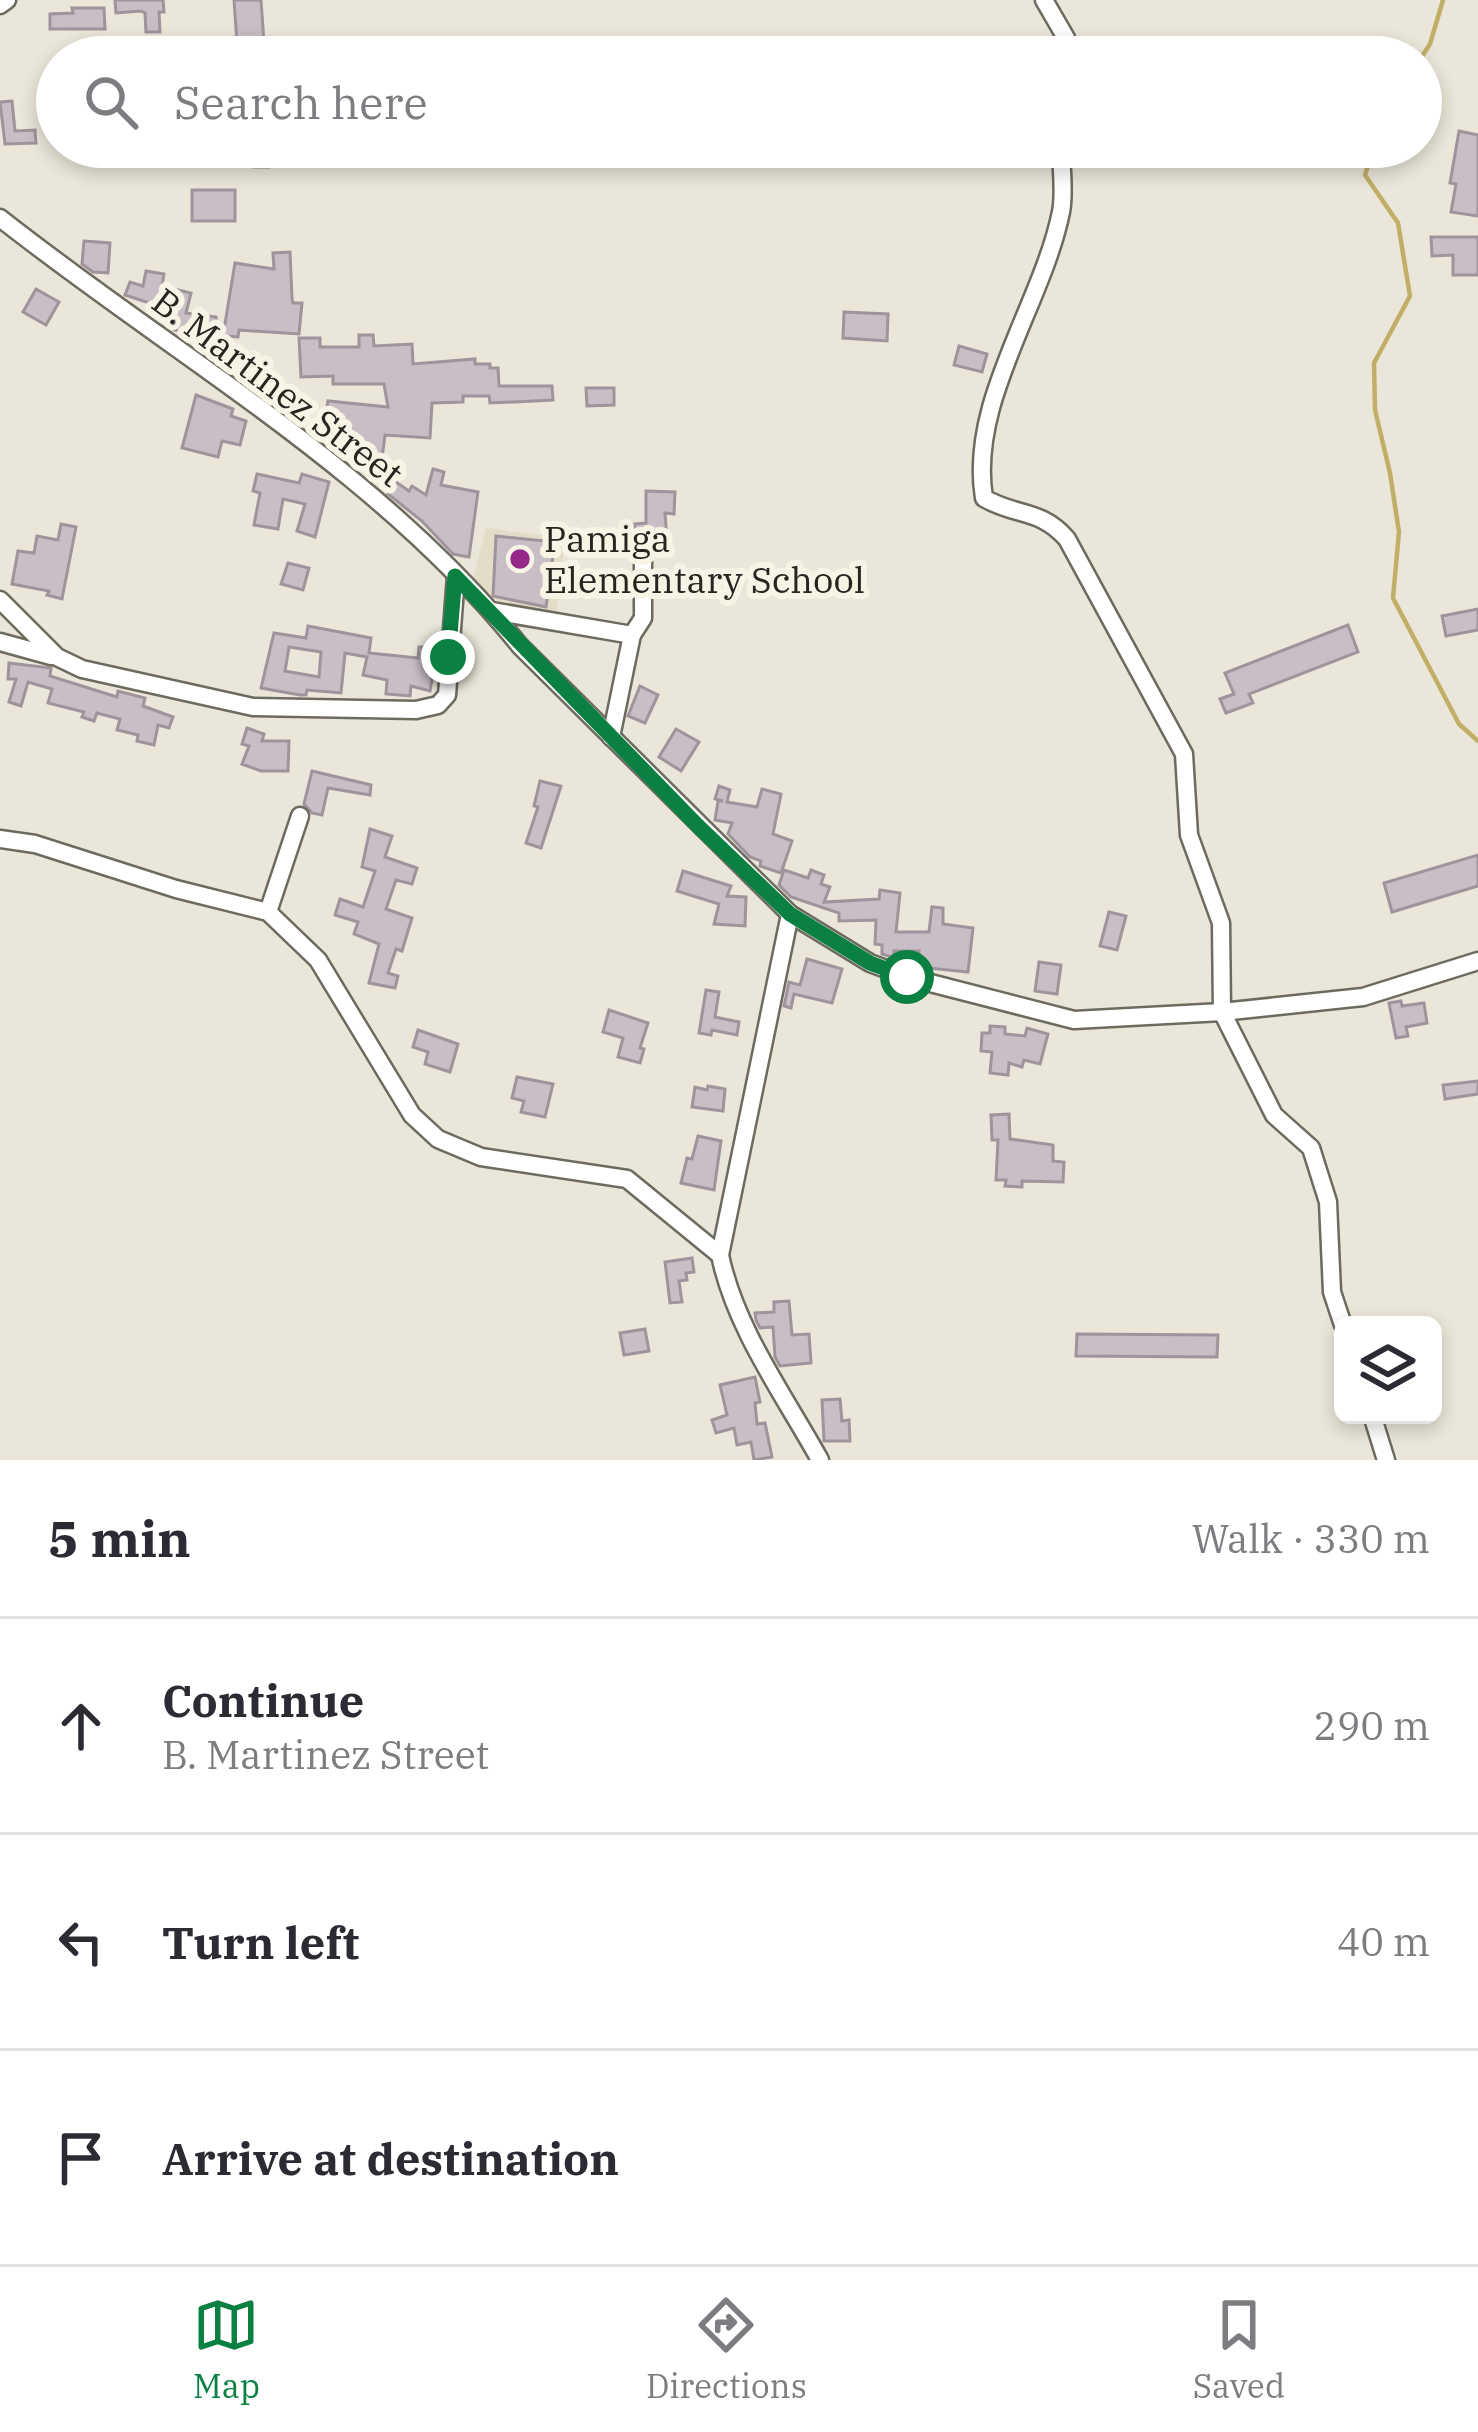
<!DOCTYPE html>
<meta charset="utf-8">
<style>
body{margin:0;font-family:"IBM Plex Serif",serif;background:#f7f7f7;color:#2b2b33}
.controls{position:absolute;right:36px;bottom:36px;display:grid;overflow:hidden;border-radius:18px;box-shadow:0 6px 18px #0003}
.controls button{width:108px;height:108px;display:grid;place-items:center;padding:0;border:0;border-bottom:3px solid #e1e1e2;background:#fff;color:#2b2b33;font:60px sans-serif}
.stop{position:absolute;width:36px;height:36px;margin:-27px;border:9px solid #0b8043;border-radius:50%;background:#fff}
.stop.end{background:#0b8043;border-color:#fff;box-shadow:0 3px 12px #0008}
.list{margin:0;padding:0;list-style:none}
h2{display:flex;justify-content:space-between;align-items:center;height:156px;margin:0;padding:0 48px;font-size:51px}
h2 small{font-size:39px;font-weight:400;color:#7c7c81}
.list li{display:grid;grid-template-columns:78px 1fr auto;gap:36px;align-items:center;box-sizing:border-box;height:216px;padding:0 48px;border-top:3px solid #e1e1e2}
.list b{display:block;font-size:45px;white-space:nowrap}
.list p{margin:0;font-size:39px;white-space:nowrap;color:#7c7c81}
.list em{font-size:39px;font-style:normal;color:#7c7c81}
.icon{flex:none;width:66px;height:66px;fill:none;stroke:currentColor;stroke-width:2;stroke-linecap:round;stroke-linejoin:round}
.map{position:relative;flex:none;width:1478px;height:1460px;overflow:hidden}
.search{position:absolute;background:#fff;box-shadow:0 6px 18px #0003;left:36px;right:36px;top:36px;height:132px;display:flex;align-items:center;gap:30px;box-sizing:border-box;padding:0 42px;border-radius:66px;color:#7c7c81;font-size:45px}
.sheet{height:804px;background:#fff}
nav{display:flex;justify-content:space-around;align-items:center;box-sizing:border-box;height:168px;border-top:3px solid #e1e1e2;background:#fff;font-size:33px;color:#7c7c81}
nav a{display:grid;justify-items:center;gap:6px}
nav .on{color:#0b8043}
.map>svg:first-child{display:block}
.built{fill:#e2ddc8}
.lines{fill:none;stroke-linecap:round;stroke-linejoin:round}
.stream{stroke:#c1af67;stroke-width:4.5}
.building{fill:#c9bdc6;stroke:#9f939c;stroke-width:3;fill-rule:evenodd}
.minor-casing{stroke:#6d6a5e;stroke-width:21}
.minor{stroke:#fff;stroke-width:16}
.route{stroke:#0b8043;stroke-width:15}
.poi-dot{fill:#952889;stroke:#f7f4e6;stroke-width:4.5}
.labels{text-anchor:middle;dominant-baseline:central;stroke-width:12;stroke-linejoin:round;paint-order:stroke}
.street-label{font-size:36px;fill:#262520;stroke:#f7f4e6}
.poi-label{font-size:36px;fill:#262520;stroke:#f7f4e6;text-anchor:start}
</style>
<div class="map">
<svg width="1478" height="1460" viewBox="0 0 1478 1460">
<rect width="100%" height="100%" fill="#eae6d9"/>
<path class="built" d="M486,528L565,538L556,616L492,606L473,579Z"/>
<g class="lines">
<g class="stream">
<path d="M1421,58L1430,44L1443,0"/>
<path d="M1374,147L1365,175L1398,223L1410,296L1374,363L1375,410L1390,473L1399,532L1393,598L1459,724L1478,741"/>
</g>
</g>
<g class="building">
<path d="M115,0H163L164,12H159L160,32H146L145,13L141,11L116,13Z"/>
<path d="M234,0H261L265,57H238Z"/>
<path d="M72,8H104L105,29H50V14L73,13Z"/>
<path d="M12,101L15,131L35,130L36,143L5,144L0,102Z"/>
<path d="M1459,131L1478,135V216L1451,212L1456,184L1450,183Z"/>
<path d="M267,147H290V162H269V167H254V152H267Z"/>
<rect x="192" y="190" width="43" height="31"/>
<path d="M1431,237H1478V275H1453V255L1432,256Z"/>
<path d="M84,241L110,243L108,273L93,272L82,264Z"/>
<path d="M290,252L292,298L293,303H302L299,334L239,330L238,337L223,336L235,263L274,269L273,253Z"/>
<path d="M146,271L164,274L162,286L191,293L186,313L216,317L217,335L174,330V311L125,295L130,282L143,286Z"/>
<path d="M36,289L59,302L46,325L23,312Z"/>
<path d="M844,312L888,314L887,341L843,338Z"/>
<path d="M359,335H373L374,346L412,344L413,364L475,359V364H490V368H498L499,386H552L553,400L490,403L489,396H463V402L432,403L430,438L385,435L382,458L342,453L345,420L325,418L328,401L388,407L384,384H333V376L301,377L299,338H320V347H359Z"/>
<path d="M959,346L987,354L982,372L954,365Z"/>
<path d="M586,388H614V405L587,406Z"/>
<path d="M196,395L233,409L231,416L246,421L240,445L222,441L218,457L182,448Z"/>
<path d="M433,469L444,472L441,485L478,492L469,557L453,554L422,521L388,494L396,482L409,491L412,486L426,495Z"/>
<path d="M257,474L299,483L302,474L329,482L315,537L297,531L305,504L283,499L278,529L254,525L260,493L253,491Z"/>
<path d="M646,491L675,492L674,514L665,513L667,541L635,543L634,524L646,523Z"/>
<path d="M61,524L76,527L62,599L47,595L49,591L12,584L18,551L34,553L37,536L58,540Z"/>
<path d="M496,536L555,542L546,607L493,596Z"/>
<path d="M288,563L309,568L303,590L281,584Z"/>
<path d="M1478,609V630L1446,636L1442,616Z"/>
<path d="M1348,625L1358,652L1249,694L1253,703L1226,713L1220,699L1234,694L1225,673Z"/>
<path d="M308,626L371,638L369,653L418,658L419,647H438L430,691L411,686L410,696L386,694L387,680L363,675L367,657L345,653L341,693L307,690L306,695H300L261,688L274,633L306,638ZM289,647L321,652L319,677L285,671Z"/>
<path d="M9,663L51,668L50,676L117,697L118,691L145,698L143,706L173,717L169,728L158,725L154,745L137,741L138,735L117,730L120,719L97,713L94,721L82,717L84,712L48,703L52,689L28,682L21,706L9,702L16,679H8Z"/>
<path d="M640,686L658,695L645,723L628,716Z"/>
<path d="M247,728L264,734L262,741H289L288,771H261L242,764L249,746L242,744Z"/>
<path d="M676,729L699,742L681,771L659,757Z"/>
<path d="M312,771L371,785L370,795L328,788L322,815L312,813L304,804Z"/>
<path d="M540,781L561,786L541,848L526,843L538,807L534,806Z"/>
<path d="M719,786L730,790L727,802L757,807L762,789L781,794L773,834L792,841L781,873L760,866L761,861L750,857L728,834L732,823L715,820L718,801H723L715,799Z"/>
<path d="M370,829L392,836L385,857L417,868L412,884L396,880L386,909L412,918L402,951L396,949L388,973L398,976L395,988L369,983L379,944L354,934L358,922L335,915L340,899L363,907L375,871L362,867Z"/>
<path d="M1478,855V886L1392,912L1384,883Z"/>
<path d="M784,870L808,878L811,870L824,875L821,884L830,887L824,902L879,899L880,890L900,893L896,932H929L932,907L943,908V924L973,928L968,972L918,967L919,951H894V958L882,954V945L875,944L876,920L839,921V913L791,897L779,885Z"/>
<path d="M683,871L731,886L727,896L746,897L745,926L714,924L719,904L677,891Z"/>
<path d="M1109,912L1126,916L1117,950L1100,946Z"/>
<path d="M807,959L842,969L832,1003L794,994L791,1008L784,1006L789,982L800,985Z"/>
<path d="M1039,962L1061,965L1057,994L1035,991Z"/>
<path d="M706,990L719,992L715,1017L739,1022L737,1035L712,1030L711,1035L699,1033Z"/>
<path d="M1401,1001L1402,1006L1424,1003L1427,1023L1406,1027L1408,1036L1396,1038L1389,1003Z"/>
<path d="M609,1010L648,1023L640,1048L644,1049L640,1063L618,1057L623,1038L603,1032Z"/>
<path d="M990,1026L1005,1027V1034L1025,1036L1027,1028L1048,1034L1040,1064L1024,1060L1022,1067L1009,1063L1008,1075L990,1073L992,1052L981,1051L982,1033H990Z"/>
<path d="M418,1030L458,1044L450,1072L425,1064L428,1052L413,1047Z"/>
<path d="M517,1077L553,1084L545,1117L521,1112L524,1101L512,1098Z"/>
<path d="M1478,1081V1094L1445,1099L1443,1085Z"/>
<path d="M708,1086L725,1089L723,1111L692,1107L695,1087L707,1090Z"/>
<path d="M1009,1114L1010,1139L1053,1145V1161L1064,1162L1063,1182L1022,1181V1187L1005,1186L1006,1180H996L998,1140H992L991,1115Z"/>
<path d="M698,1136L721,1141L714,1190L681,1183L687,1158L692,1159Z"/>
<path d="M692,1258L694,1272L686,1273L687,1280L679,1281L682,1302L670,1303L665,1262Z"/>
<path d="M789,1301L792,1335L809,1334L811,1363L780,1366L775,1357L773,1327L760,1328L756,1320L755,1313L774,1312V1302Z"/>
<path d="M645,1329L649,1351L624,1355L620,1333Z"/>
<path d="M1077,1334L1218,1335L1217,1357L1076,1356Z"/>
<path d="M755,1377L760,1402L755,1403L757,1424L765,1423L772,1457L754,1460L751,1442L737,1445L734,1428L716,1433L712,1420L727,1415L720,1385Z"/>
<path d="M840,1399L842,1421L849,1420L850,1441H824L822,1400Z"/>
</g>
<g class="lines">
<defs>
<g id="minor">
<path d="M1044,0L1066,38L1068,57"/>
<path d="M0,5L7,0"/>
<path d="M1061,147C1061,168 1065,192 1061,212C1042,305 968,402 984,498C1016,517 1040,508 1067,539L1184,754L1189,835L1221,923L1222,1012L1274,1115L1311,1148L1328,1202L1332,1292L1343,1325"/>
<path d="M0,218C176,357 378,469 520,646L790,914L870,963L907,977L1074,1020L1222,1012L1363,997L1478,961"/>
<path d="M0,600L57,657L82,669L253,707L416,710L438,705L447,695L456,576"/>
<path d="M492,611L632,635L611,737"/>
<path d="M632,635L643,618V555"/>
<path d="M0,642L51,656"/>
<path d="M0,839L35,844L176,889L268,912L318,960L412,1115L438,1139L481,1157L627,1179L720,1255"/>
<path d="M268,912L300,816"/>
<path d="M790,914L720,1255C735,1328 784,1395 820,1460"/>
<path d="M1372,1415L1386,1460"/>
</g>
</defs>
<use href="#minor" class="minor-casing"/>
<use href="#minor" class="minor"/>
</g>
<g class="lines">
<path class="route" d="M448,657L455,576L698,826L790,914L870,963L907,977"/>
</g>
<circle class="poi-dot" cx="520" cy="559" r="12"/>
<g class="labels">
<g class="street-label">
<text transform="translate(278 387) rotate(37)">B. Martinez Street</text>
</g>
<g class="poi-label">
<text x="544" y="538">Pamiga<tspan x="544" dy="41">Elementary School</tspan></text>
</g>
</g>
</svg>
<div class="controls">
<button><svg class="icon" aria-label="layers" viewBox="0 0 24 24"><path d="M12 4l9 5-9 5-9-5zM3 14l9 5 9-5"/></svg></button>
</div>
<div class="stop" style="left:907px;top:977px"></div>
<div class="stop end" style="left:448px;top:657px"></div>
<div class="search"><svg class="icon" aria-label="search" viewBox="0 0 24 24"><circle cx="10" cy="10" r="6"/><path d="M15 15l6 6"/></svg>Search here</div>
</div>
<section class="sheet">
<h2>5 min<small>Walk · 330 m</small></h2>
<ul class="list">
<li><svg class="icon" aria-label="ahead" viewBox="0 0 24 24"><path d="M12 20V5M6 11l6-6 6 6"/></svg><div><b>Continue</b><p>B. Martinez Street</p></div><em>290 m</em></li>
<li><svg class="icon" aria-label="left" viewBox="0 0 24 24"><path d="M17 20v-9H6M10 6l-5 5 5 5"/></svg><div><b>Turn left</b></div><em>40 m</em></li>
<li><svg class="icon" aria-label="arrive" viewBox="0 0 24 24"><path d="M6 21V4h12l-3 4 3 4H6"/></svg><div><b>Arrive at destination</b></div></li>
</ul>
</section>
<nav>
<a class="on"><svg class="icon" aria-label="map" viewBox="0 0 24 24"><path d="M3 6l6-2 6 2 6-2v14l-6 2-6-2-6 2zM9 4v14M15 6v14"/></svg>Map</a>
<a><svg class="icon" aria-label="directions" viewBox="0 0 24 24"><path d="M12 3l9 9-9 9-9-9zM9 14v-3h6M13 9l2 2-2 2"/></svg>Directions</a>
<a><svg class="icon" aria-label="saved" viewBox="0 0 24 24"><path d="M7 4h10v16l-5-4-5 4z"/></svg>Saved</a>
</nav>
